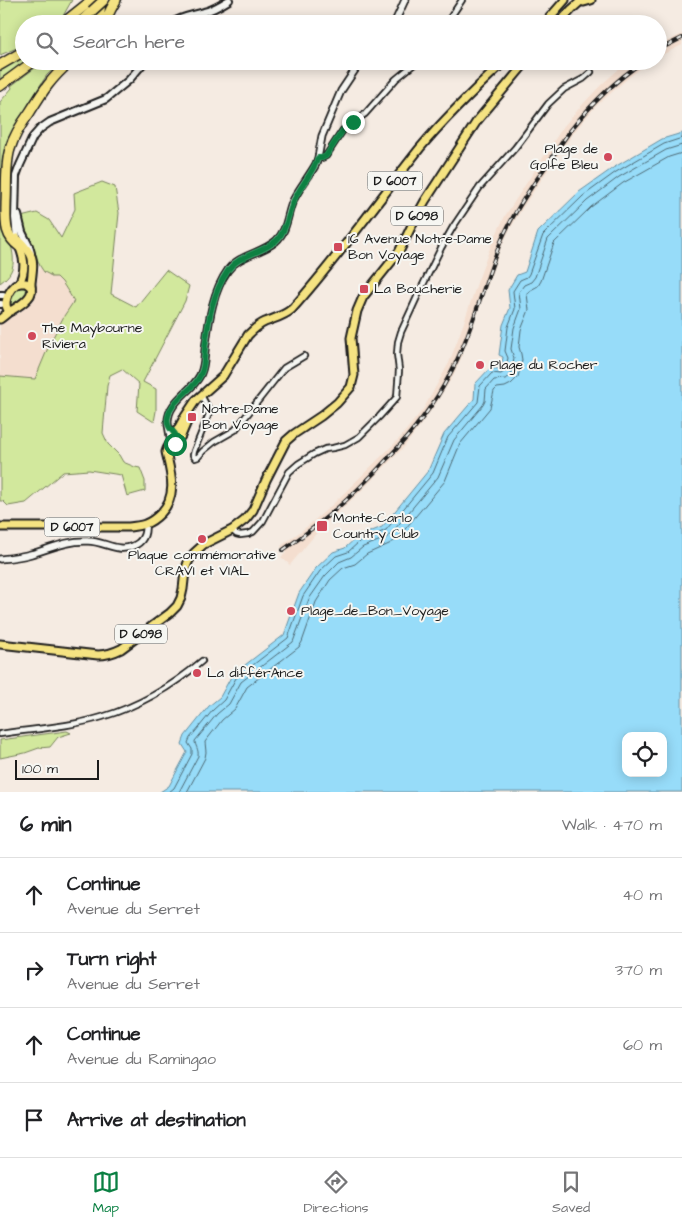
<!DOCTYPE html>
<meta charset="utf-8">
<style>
body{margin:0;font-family:"Architects Daughter",sans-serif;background:#f6f6f6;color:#202124}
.controls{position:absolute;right:15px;bottom:15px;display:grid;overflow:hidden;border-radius:10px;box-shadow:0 2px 12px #0003}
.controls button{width:45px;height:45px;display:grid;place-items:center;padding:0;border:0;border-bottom:1px solid #e0e0e0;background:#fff;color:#202124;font:25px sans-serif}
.scale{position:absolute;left:15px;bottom:12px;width:84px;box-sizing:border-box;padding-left:5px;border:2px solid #1c1c1c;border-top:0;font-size:14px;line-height:18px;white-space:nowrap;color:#1c1c1c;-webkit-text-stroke:4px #f6f6f2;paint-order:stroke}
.stop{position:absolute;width:15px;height:15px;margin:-11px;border:4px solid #0b8043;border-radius:50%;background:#fff}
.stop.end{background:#0b8043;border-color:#fff;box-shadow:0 1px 5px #0008}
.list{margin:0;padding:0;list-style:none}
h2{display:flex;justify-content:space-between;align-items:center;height:65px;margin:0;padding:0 20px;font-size:21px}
h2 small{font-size:16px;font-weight:400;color:#757577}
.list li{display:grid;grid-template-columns:32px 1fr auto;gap:15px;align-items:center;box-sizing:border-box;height:75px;padding:0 20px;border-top:1px solid #e0e0e0}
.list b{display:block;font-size:19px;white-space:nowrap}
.list p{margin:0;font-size:16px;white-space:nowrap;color:#757577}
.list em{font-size:16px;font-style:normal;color:#757577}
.icon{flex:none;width:28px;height:28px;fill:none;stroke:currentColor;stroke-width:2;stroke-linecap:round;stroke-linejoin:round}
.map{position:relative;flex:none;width:682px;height:792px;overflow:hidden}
.search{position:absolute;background:#fff;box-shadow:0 2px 12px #0003;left:15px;right:15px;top:15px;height:55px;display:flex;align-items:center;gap:12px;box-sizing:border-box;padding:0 18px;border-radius:28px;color:#757577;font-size:19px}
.sheet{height:365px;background:#fff}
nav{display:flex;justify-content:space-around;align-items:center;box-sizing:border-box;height:70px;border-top:1px solid #e0e0e0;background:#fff;font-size:14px;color:#757577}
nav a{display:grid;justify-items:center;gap:2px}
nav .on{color:#0b8043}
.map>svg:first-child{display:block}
.built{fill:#f4decf}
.green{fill:#d2e89d;stroke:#77825c}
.water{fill:#97dcf9;stroke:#668fa1;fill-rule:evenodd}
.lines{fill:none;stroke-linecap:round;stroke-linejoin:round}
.shore{stroke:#4d6974;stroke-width:1}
.minor-casing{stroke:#1c1c1c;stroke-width:8}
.tertiary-casing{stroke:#1c1c1c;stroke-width:9}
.secondary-casing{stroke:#1c1c1c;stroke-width:10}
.primary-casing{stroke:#1c1c1c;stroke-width:11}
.motorway-casing{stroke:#1c1c1c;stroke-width:12}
.minor{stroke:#f6f6f2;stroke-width:4.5}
.tertiary{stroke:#f6f6f2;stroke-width:5.5}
.secondary{stroke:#f6f6f2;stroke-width:6}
.primary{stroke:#f5e382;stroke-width:7}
.motorway{stroke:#f5e382;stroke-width:9}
.rail-casing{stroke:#1c1c1c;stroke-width:4}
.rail{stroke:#f6f6f2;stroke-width:2;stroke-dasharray:5.5;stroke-linecap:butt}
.motorway-bridge-casing{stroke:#1c1c1c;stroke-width:12;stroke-linecap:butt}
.motorway-bridge{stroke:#f5e382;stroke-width:9}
.route{stroke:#0b8043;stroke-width:6}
.poi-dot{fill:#d1495b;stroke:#f6f6f2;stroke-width:2}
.labels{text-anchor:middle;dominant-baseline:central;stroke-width:4;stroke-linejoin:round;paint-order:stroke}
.shield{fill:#f6f6f2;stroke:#5d5d5c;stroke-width:1}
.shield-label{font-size:12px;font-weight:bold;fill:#1c1c1c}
.poi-label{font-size:14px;fill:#1c1c1c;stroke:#f6f6f2;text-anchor:start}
</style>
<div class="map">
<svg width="682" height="792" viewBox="0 0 682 792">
<rect width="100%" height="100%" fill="#f5ebe2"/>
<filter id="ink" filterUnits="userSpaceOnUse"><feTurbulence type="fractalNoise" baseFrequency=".02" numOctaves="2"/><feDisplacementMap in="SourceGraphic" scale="10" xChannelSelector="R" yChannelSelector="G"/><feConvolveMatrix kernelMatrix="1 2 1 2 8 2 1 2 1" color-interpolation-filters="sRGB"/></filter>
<g filter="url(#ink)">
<g class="built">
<path d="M682,34V45L658,57V46Z"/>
<path d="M631,61H650L627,79L595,107L575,131L554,161L523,207L510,229L501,247L461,358L453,376L434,406L405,446L362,490L319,530L290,565L281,557L286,553L281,546L309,525L333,504L399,439L424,408L449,363L463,325L478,280L492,243L505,216L563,127L583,104L601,85L618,70Z"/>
<path d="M40,266L44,272L57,277L62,282L74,301L64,316L35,379L0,376V322L9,317L19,313L34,300L36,294V287Z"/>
</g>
<g class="green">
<path d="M0,0H72L63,16L55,24H24V45L0,55Z"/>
<path d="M24,56V61H28L0,80V71Z"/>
<path d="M44,61H63L47,75L41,84L14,129L4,233C5,237 8,239 10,243C13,250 15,264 11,271C9,276 4,280 0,283V102L12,88L11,86Z"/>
<path d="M102,182L115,187L119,213L111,294L136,307L166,270L189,286L185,301L143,382L156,389V411L154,422L137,411L139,384L122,369L110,375L107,386L103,433L108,444L119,455L123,462L135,467L140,468L145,481V491L127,496L121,475L89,470L63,472L26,503L8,506L3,501H0V376L35,379L50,343L64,316L74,301L62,282L57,277H51L50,275L44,272L40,266L23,224L21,217L37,213L49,220L61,238L75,209L74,193Z"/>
<path d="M20,287L26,288L27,290V294L12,306H9L6,298Z"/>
<path d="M67,731L71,733L58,737L50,747L39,748L25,753L0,758V740Z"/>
</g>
<path class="water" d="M682,133V792H160L169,786L187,752L182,744L185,736L209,706L220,697L232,675L284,635L299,593L316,568L333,552L345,548L357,537L382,527L428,471L444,434L474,399L475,384L490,368L501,369L503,357L499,355L503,325L510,308L508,290L517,275L525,272L538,232L579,192L613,168L662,139ZM626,736H663V773H626Z"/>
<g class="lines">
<g class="shore">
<path d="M169,792L174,788L192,754V749L188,743L190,738L213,710L224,700L236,678L288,638L303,596L320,571L336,556L348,552L359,542L386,530L433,473L448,437L478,402L480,386L492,373L501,374L505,371L508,358L505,351L508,327L515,309L513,291L520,280L527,277L529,274L543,235L583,196L616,172L664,144L682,138"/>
<path d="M179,792L198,756C199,749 195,746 195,741L217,714L229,704L241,682L293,642L309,599L325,576L339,562L351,557L363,547L386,538L390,535L438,477L454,440L483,405L485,401L486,389L494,380L505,379L509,377L512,372L514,358L511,349L514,328L521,309L519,292L524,285L531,282L535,277L548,239L587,201L619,177L666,150L682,145"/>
<path d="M187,792L205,758L206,752L205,742L222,720L235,709L247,687L299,647L302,642L316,602L330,580L343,568L355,564L367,554L389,544L396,540L445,481L460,444L490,408L494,391L497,388L505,387L511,384L518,377L522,360L521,354L519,347L521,330L529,310L527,294L529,291L538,286L541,281L554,243L591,207L623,183L669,157L682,153"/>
</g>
<defs>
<g id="minor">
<path d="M446,24L462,0"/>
<path d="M318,158H322L326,156L343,130L365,114L396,79L418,61"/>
<path d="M201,395L209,410V414L194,451L193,455L195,458L198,457L203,451L214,442L235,430L284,368L304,356"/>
<path d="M232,530L236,534L240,535L248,534L253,532L263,521L289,472L298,464L314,454L325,449L333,448L345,445L359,437L379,417L397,397L399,370L397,354L398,342L401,332L418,295L441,248L453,227L480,187L515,148L548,104L564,89L583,79L591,72"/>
<path d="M0,734C34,729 69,727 102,717C139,706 173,686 202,661"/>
</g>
<g id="tertiary">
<path d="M394,24L405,0"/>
<path d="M172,439L170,438C170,433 168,427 168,423C167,408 180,398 190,388C194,384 199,379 201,373C205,364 204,353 206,343C209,319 213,291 228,270C240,254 261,254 276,241C287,231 287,216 292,203C298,189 309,177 316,164L318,158L322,136L338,98L341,91L361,61"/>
<path d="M0,559C10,558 21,557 31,554C49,549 68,540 88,541C104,541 117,553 133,546C143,542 146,534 145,524"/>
</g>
<g id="secondary">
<path d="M170,24C182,16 191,16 204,12C213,10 221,5 229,0"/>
<path d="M18,215L22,232L29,246L31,253"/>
<path d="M17,238L15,218L16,176L20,165L33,137L40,129L50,122L106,99L129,80L145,61"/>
<path d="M0,295H3"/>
<path d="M0,304H1"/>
</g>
<g id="primary">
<path d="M580,0L584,2L591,0"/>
<path d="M544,24L565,0"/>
<path d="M558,24L572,9L581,1"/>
<path d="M18,243C24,257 27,269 19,283"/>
<path d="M11,311C0,308 9,287 19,283H26L31,287"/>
<path d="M0,319C3,317 6,314 9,312C16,308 23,304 28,298C33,293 31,289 31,283C34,258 35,256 17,238"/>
<path d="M170,451L181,436L189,417"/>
<path d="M0,527H129C134,526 140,526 145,524C151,522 156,518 161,513C178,495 171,474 166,452L167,449L184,418L196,400L223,376L248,335C253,330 258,325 265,322C275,318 284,316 292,309C338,258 377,202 420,148C446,117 475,89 505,61"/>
<path d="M0,644L98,655C107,655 113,653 121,649L170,613L177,606L181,598L183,589L185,571L188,562L194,553L204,544L232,530L245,520L253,510L266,480L286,441L294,434L321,416L337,403L351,387L354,375L351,338L357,311L363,297L399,252L414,221L425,201L477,121L527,61"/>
</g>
<g id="motorway">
<path d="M62,24L92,0"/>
<path d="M78,24L92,11"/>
<path d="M99,24L101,0"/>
<path d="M104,24L111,9L116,0"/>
<path d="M0,65L24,51"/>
<path d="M0,86L34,61"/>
<path d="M20,247C3,235 6,221 6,202C7,185 5,165 10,149C14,135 22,123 30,112C43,91 51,78 71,61"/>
</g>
</defs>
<use href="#minor" class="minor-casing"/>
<use href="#tertiary" class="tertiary-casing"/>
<use href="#secondary" class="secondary-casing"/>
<use href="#primary" class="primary-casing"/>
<use href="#motorway" class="motorway-casing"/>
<use href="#minor" class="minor"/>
<use href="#tertiary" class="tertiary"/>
<use href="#secondary" class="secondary"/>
<use href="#primary" class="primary"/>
<use href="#motorway" class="motorway"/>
<defs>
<g id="rail">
<path d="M658,50L682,38"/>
<path d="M283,550C322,523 357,493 388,458C412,433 433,407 449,376C471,335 482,289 499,246C511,216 530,188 549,162C556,151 563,141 570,131C591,104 616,80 644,61"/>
</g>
</defs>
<use href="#rail" class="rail-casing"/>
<use href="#rail" class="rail"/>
<defs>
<path id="motorway-bridge" d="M92,11L104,0"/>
</defs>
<use href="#motorway-bridge" class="motorway-bridge-casing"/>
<use href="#motorway-bridge" class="motorway-bridge"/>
</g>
</g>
<g class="lines" filter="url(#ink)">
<path class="route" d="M175,444C181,430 165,433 168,417C172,397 196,390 202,371C205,362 204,351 206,341C209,317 213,293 227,272C238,254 262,254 277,240C286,231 288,216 292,205C298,188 312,175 318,158H322L326,156L343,130L353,122"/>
</g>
<g class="poi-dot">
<circle cx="608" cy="157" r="5"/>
<rect x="333" y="242" width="10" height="10" rx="2.5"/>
<rect x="359" y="284" width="10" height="10" rx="2.5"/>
<circle cx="32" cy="336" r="5"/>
<circle cx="480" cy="365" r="5"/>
<rect x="187" y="412" width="10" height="10" rx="2.5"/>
<rect x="316" y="520" width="12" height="12" rx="2.5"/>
<circle cx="202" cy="539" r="5"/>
<circle cx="291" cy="611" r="5"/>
<circle cx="197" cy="673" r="5"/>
</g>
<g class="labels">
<g class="shield">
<rect x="367.5" y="171.5" width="55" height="19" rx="4"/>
<rect x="391" y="206.5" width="52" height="19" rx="4"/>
<rect x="44.5" y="517.5" width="55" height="19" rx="4"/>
<rect x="115" y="624.5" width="52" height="19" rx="4"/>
</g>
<g class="shield-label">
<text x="395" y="181">D 6007</text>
<text x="417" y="216">D 6098</text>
<text x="72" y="527">D 6007</text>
<text x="141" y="634">D 6098</text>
</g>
<g class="poi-label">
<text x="598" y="149" text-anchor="end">Plage de<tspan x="598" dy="16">Golfe Bleu</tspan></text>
<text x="348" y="239">16 Avenue Notre-Dame<tspan x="348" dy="16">Bon Voyage</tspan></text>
<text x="374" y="289">La Boucherie</text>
<text x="42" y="328">The Maybourne<tspan x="42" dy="16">Riviera</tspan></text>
<text x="490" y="365">Plage du Rocher</text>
<text x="202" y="409">Notre-Dame<tspan x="202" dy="16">Bon Voyage</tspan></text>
<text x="333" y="518">Monte-Carlo<tspan x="333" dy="16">Country Club</tspan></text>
<text x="202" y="555" text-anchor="middle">Plaque commémorative<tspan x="202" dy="16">CRAVI et VIAL</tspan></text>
<text x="301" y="611">Plage_de_Bon_Voyage</text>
<text x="207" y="673">La différAnce</text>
</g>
</g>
</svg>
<div class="controls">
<button><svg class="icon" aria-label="locate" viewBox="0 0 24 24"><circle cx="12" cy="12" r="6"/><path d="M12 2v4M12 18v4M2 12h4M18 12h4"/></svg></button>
</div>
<div class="scale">100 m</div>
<div class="stop" style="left:175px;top:444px"></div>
<div class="stop end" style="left:353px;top:122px"></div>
<div class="search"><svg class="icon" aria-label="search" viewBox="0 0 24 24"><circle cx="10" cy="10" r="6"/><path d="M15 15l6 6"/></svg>Search here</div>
</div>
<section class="sheet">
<h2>6 min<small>Walk · 470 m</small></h2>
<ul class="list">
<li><svg class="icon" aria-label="ahead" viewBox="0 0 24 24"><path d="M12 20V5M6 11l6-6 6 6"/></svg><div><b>Continue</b><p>Avenue du Serret</p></div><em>40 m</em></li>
<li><svg class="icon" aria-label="right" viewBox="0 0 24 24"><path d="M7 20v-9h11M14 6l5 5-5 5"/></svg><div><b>Turn right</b><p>Avenue du Serret</p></div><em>370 m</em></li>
<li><svg class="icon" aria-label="ahead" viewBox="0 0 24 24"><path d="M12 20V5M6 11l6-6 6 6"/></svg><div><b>Continue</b><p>Avenue du Ramingao</p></div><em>60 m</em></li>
<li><svg class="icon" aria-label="arrive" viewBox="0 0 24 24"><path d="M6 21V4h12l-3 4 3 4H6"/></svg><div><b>Arrive at destination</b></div></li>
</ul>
</section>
<nav>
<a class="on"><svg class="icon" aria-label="map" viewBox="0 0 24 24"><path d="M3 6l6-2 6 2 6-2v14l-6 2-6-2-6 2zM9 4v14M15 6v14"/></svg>Map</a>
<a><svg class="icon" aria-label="directions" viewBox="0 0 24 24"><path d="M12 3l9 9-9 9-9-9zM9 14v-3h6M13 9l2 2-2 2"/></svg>Directions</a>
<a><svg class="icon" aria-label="saved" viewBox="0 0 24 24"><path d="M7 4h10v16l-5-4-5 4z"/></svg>Saved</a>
</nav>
